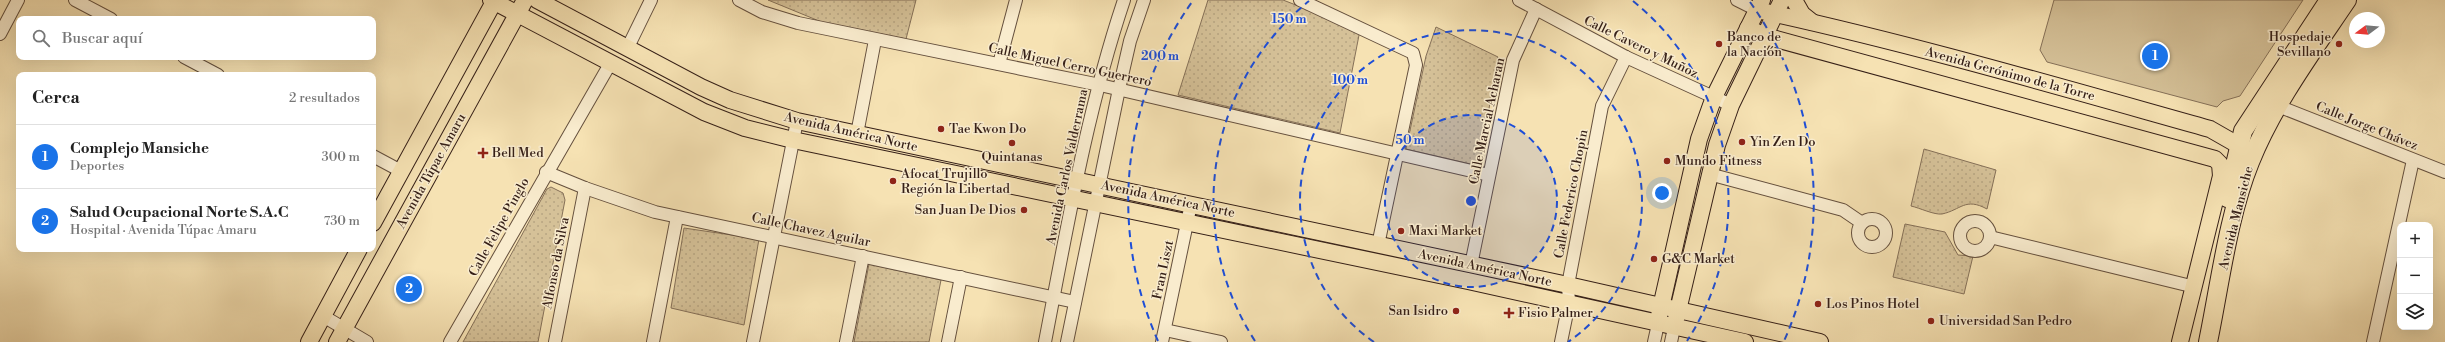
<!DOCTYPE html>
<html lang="es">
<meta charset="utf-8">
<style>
body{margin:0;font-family:"Libre Bodoni",serif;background:#f6f6f6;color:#222}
.controls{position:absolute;right:12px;bottom:12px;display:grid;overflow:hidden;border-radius:8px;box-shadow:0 4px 16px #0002}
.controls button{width:36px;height:36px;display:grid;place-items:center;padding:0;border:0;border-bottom:1px solid #e0e0e0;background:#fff;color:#222;font:20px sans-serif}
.compass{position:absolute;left:2349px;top:12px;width:36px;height:36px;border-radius:50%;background:#fff;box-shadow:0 4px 16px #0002;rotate:254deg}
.you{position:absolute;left:1662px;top:193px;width:14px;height:14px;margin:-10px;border:3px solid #fff;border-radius:50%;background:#1a73e8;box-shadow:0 0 0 6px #1a73e833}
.badge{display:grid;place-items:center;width:26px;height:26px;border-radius:50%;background:#1a73e8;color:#fff;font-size:13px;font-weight:700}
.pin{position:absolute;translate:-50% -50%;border:2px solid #fff;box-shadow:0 1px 4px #0006}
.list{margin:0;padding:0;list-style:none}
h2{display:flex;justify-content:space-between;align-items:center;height:52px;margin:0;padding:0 16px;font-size:17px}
h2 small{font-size:13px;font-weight:400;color:#767676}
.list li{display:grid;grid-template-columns:26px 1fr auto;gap:12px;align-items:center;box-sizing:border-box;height:64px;padding:0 16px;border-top:1px solid #e0e0e0}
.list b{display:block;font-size:15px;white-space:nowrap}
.list p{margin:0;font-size:13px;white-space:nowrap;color:#767676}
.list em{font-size:13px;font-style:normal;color:#767676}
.icon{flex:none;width:22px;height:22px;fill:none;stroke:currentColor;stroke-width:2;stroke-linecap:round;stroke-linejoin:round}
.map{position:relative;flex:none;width:2445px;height:342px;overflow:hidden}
.search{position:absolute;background:#fff;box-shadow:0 4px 16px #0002;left:16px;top:16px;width:360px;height:44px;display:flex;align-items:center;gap:10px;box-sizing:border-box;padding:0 14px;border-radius:8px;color:#767676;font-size:15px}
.panel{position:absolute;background:#fff;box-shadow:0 4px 16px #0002;left:16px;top:72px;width:360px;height:180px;border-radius:8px}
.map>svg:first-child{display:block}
.park{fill:url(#park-dots);stroke:#857058}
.garden{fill:#d5c198;stroke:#857058}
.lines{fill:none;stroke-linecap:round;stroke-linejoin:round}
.minor-casing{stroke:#65503e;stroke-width:14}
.major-casing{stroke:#351f17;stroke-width:18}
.highway-casing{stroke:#351f17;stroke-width:20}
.minor{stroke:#f9ecce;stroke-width:12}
.major{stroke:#f6e2b3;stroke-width:16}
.highway{stroke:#f6e2b3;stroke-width:18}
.ring{fill:none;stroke:#1d4ed8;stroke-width:2;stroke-dasharray:7 5}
.poi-dot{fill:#8f2418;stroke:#f9ecce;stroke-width:1.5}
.labels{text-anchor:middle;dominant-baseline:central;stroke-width:3;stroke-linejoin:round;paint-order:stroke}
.poi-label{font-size:13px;fill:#351f17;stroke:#f9ecce;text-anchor:start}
.street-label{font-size:13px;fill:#351f17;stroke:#f9ecce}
.centre{fill:#1d4ed8;stroke:#f9ecce;stroke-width:2}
.ring-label{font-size:12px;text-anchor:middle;font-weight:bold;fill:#1d4ed8;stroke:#f9ecce;stroke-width:3;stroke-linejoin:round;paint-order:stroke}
</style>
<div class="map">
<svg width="2445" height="342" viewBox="0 0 2445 342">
<defs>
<pattern id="park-dots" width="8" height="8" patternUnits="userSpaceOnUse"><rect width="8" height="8" fill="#d5c198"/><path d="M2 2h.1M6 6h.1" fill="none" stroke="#b7a582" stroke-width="1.8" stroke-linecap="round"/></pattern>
</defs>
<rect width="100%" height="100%" fill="#f6e2b3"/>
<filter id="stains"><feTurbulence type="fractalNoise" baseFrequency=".005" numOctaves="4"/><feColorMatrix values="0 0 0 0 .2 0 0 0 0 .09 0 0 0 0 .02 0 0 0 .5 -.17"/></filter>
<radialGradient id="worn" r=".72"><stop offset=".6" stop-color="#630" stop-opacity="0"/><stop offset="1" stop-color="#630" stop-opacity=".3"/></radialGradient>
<g class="park">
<path d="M768,0H916L906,39L824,23Z"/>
<path d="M1208,0H1283L1360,30L1340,133L1178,95Z"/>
<path d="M1436,27L1498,57L1479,166L1406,149L1426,56Z"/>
<path d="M1924,149L1996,170L1987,209C1965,197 1961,210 1942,214C1934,215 1920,208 1911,206Z"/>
<path d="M551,187L563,193L565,200L538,342H463L547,189Z"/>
<path d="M1905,224L1945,232L1958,255L1973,256L1964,294L1893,277Z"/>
<path d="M684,228L759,239L744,325L671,308Z"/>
<path d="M869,264L941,280L929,342H854Z"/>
</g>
<path class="garden" d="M2054,0H2303L2240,96L2223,101L2217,107L2047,62L2040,50Z"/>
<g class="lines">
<defs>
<g id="minor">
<path d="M75,0L111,19"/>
<path d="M739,0L762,12L798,23L1100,85L1489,175"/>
<path d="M1300,0L1413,53L1416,65L1378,245"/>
<path d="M1519,0L1626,57L1731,105"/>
<path d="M1737,0L1757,10"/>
<path d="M0,34L18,0"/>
<path d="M627,49L651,0"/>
<path d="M184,57L218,75"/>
<path d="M999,64L1016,0"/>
<path d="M2278,106L2445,172"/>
<path d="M857,134L875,40"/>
<path d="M373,156L401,171"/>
<path d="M546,172L585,188L655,212L1075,302"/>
<path d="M1709,174L1843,210L1862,223"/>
<circle cx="1872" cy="233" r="14"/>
<circle cx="1975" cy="236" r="15"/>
<path d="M1990,237L2195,287"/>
<path d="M1471,265L1513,60L1536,9"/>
<path d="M323,316L367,342"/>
<path d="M1165,330L1221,342"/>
<path d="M450,342L610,64"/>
<path d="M555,342L585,188"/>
<path d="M653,342L677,217"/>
<path d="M753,342L797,121"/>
<path d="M846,342L863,256"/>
<path d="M948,342L961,277"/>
<path d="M1045,342C1067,228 1087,110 1124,0"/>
<path d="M1067,342L1119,89L1130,41L1144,0"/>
<path d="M1162,342L1191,204"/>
<path d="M1561,342L1569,303L1568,285L1602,106L1626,57"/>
<path d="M1654,342L1658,324"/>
<path d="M1671,342L1674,328"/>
<path d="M2373,342L2413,160"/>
</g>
<g id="major">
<path d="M491,0L704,112L745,128L793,140L1468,281L1745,342"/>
<path d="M537,0L701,87L730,100L797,121L1568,285L1820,342"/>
<path d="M1794,0L1802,14L1812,22"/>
<path d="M1757,10C1910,43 2060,87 2210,129L2238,145L2246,155"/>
<path d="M1748,28L1765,36L2215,159L2220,164L2221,176L2180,342"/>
<path d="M373,223L495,0"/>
<path d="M1659,316L1699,139L1714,97L1762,0"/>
<path d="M1676,319L1717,145L1731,105L1782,0"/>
<path d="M309,342L359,249"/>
<path d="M337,342L525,0"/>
</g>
<g id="highway">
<path d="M2227,198L2243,131L2329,0"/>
<path d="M2208,342C2220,284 2228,216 2250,162C2274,103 2312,52 2347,0"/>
</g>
</defs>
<use href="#minor" class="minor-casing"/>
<use href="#major" class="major-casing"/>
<use href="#highway" class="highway-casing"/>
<use href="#minor" class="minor"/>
<use href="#major" class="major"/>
<use href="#highway" class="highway"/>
</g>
<circle cx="1471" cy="201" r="86" fill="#1d4ed8" fill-opacity=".12"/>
<g class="ring">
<circle cx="1471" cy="201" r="86"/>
<path d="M1374 342A171 171 0 1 1 1568 342"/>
<path d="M1255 341A257 257 0 0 1 1309 1M1633 1A257 257 0 0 1 1687 341"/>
<path d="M1158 341A343 343 0 0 1 1192 2M1750 2A343 343 0 0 1 1784 341"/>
</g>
<g class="poi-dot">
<circle cx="1719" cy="44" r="4"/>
<circle cx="2339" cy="44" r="4"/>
<circle cx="941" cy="129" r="4"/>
<circle cx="1742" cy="142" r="4"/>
<circle cx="1012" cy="143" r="4"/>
<path d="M481 147h4v4h4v4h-4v4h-4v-4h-4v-4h4z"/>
<circle cx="1667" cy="161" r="4"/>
<circle cx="893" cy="181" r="4"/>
<circle cx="1024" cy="210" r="4"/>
<circle cx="1401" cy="231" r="4"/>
<circle cx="1654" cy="259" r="4"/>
<circle cx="1818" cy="304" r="4"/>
<circle cx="1456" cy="311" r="4"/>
<path d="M1507 307h4v4h4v4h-4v4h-4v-4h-4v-4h4z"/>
<circle cx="1931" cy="321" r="4"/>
</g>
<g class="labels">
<g class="poi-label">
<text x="1727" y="37">Banco de<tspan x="1727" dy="15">la Nación</tspan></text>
<text x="2331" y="37" text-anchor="end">Hospedaje<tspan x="2331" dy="15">Sevillano</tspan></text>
<text x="949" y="129">Tae Kwon Do</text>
<text x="1750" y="142">Yin Zen Do</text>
<text x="492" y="153">Bell Med</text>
<text x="1012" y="157" text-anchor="middle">Quintanas</text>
<text x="1675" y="161">Mundo Fitness</text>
<text x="901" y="174">Afocat Trujillo<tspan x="901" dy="15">Región la Libertad</tspan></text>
<text x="1016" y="210" text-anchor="end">San Juan De Dios</text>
<text x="1409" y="231">Maxi Market</text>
<text x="1662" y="259">G&amp;C Market</text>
<text x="1826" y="304">Los Pinos Hotel</text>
<text x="1448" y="311" text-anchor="end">San Isidro</text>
<text x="1518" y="313">Fisio Palmer</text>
<text x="1939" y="321">Universidad San Pedro</text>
</g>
<g class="street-label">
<text transform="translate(1641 47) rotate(26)">Calle Cavero y Muñoz</text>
<text transform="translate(1070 65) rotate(12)">Calle Miguel Cerro Guerrero</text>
<text transform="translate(2010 74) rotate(15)">Avenida Gerónimo de la Torre</text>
<text transform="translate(1487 121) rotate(-78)">Calle Marcial Acharan</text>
<text transform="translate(2367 126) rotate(22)">Calle Jorge Chávez</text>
<text transform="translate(851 132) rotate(13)">Avenida América Norte</text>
<text transform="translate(1067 167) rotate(-78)">Avenida Carlos Valderrama</text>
<text transform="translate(431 171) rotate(-61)">Avenida Túpac Amaru</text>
<text transform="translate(1571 194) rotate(-79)">Calle Federico Chopin</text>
<text transform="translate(1168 199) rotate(12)">Avenida América Norte</text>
<text transform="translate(2236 218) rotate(-76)">Avenida Mansiche</text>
<text transform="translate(499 227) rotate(-61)">Calle Felipe Pinglo</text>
<text transform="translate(811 230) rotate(12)">Calle Chavez Aguilar</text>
<text transform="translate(556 263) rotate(-79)">Alfonso da Silva</text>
<text transform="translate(1485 268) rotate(12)">Avenida América Norte</text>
<text transform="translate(1163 270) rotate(-78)">Fran Liszt</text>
</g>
</g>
<circle cx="1471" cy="201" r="6" class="centre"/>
<g class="ring-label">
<text x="1289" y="23">150 m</text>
<text x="1160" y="60">200 m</text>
<text x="1350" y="84">100 m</text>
<text x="1410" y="144">50 m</text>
</g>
<rect width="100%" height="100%" filter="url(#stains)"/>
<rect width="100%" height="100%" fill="url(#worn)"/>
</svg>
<div class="controls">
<button>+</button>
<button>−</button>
<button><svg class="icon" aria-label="layers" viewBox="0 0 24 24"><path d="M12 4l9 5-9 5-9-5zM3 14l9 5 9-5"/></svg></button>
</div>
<svg class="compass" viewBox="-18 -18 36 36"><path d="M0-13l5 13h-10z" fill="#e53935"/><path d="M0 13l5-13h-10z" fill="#767676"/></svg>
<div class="you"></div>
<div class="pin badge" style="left:2155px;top:56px">1</div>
<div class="pin badge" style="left:409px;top:289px">2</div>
<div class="search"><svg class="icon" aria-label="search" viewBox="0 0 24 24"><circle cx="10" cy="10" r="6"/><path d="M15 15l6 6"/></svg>Buscar aquí</div>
<section class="panel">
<h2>Cerca<small>2 resultados</small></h2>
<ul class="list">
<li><span class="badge">1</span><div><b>Complejo Mansiche</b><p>Deportes</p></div><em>300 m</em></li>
<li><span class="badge">2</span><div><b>Salud Ocupacional Norte S.A.C</b><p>Hospital · Avenida Túpac Amaru</p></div><em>730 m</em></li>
</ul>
</section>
</div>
